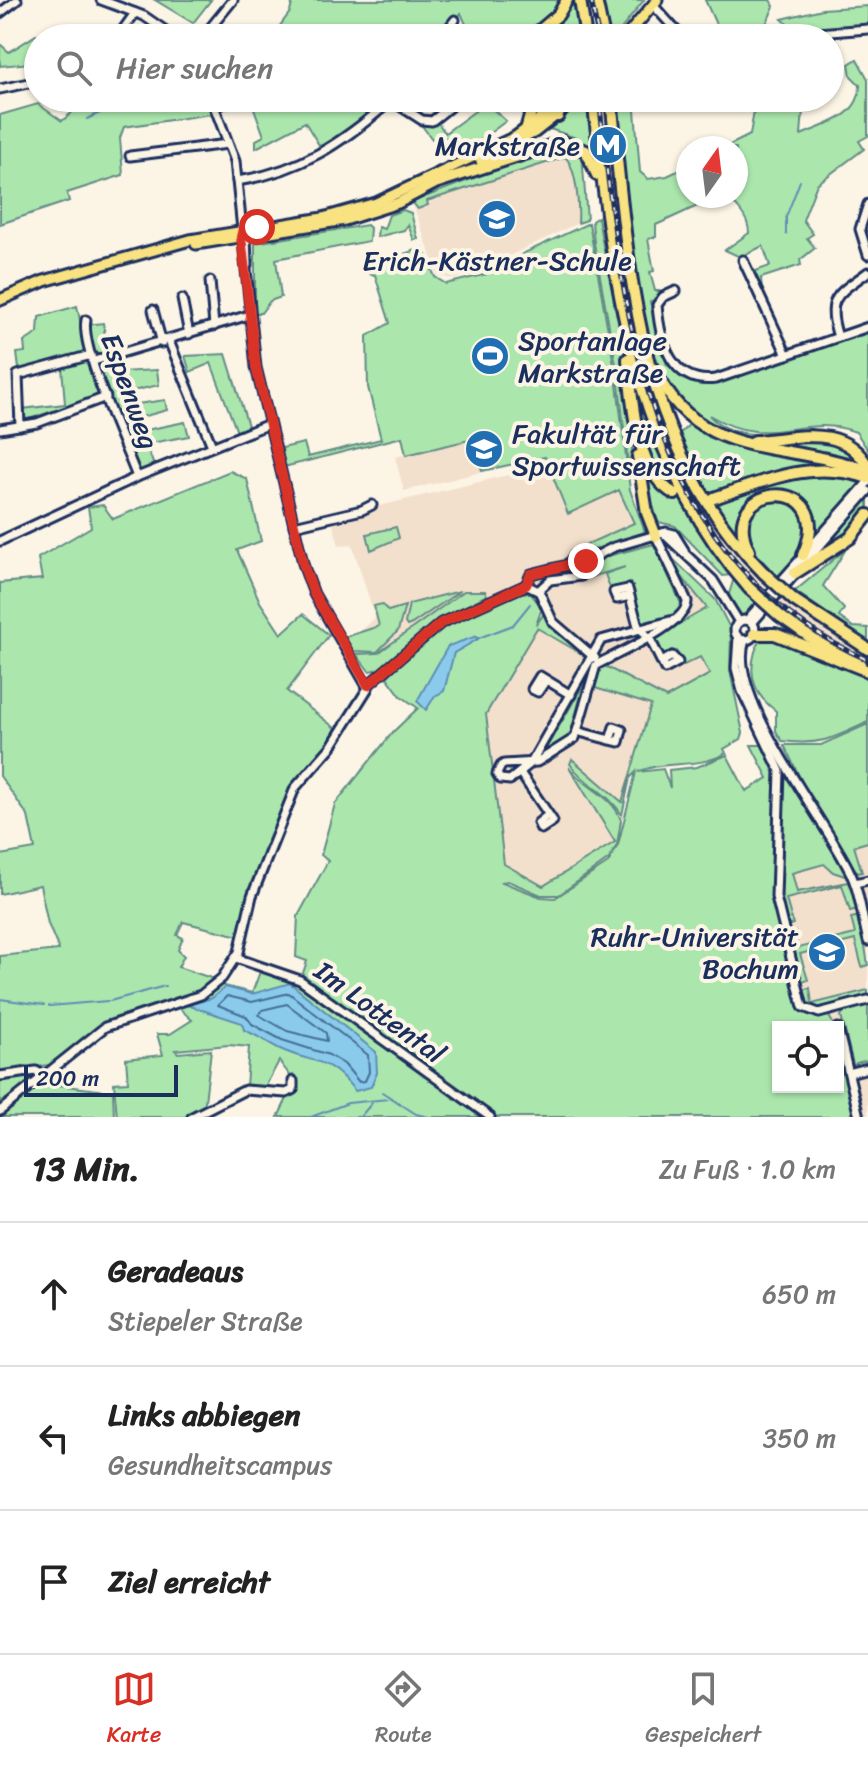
<!DOCTYPE html>
<html lang="de">
<meta charset="utf-8">
<style>
body{margin:0;font-family:Sriracha,sans-serif;background:#f6f6f6;color:#222}
.controls{position:absolute;right:24px;bottom:24px;display:grid;overflow:hidden;border-radius:0px;box-shadow:0 2px 6px #0004}
.controls button{width:72px;height:72px;display:grid;place-items:center;padding:0;border:0;border-bottom:2px solid #e0e0e0;background:#fff;color:#222;font:40px sans-serif}
.compass{position:absolute;left:676px;top:136px;width:72px;height:72px;border-radius:50%;background:#fff;box-shadow:0 2px 6px #0004;rotate:14deg}
.scale{position:absolute;left:24px;bottom:20px;width:154px;box-sizing:border-box;padding-left:8px;border:4px solid #1b2f5e;border-top:0;font-size:22px;line-height:28px;white-space:nowrap;color:#1b2f5e;-webkit-text-stroke:6px #fcf5e5;paint-order:stroke}
.stop{position:absolute;width:24px;height:24px;margin:-18px;border:6px solid #d93025;border-radius:50%;background:#fff}
.stop.end{background:#d93025;border-color:#fff;box-shadow:0 2px 8px #0008}
.list{margin:0;padding:0;list-style:none}
h2{display:flex;justify-content:space-between;align-items:center;height:104px;margin:0;padding:0 32px;font-size:34px}
h2 small{font-size:26px;font-weight:400;color:#767676}
.list li{display:grid;grid-template-columns:52px 1fr auto;gap:24px;align-items:center;box-sizing:border-box;height:144px;padding:0 32px;border-top:2px solid #e0e0e0}
.list b{display:block;font-size:30px;white-space:nowrap}
.list p{margin:0;font-size:26px;white-space:nowrap;color:#767676}
.list em{font-size:26px;font-style:normal;color:#767676}
.icon{flex:none;width:44px;height:44px;fill:none;stroke:currentColor;stroke-width:2;stroke-linecap:round;stroke-linejoin:round}
.map{position:relative;flex:none;width:868px;height:1117px;overflow:hidden}
.search{position:absolute;background:#fff;box-shadow:0 2px 6px #0004;left:24px;right:24px;top:24px;height:88px;display:flex;align-items:center;gap:20px;box-sizing:border-box;padding:0 28px;border-radius:44px;color:#767676;font-size:30px}
.sheet{height:536px;background:#fff}
nav{display:flex;justify-content:space-around;align-items:center;box-sizing:border-box;height:112px;border-top:2px solid #e0e0e0;background:#fff;font-size:22px;color:#767676}
nav a{display:grid;justify-items:center;gap:4px}
nav .on{color:#d93025}
.map>svg:first-child{display:block}
.built{fill:#f3e0cc}
.green{fill:#abe7ad;stroke:#638b86;stroke-width:2}
.water{fill:#8acbeb;stroke:#5e8db3;stroke-width:2}
.lines{fill:none;stroke-linecap:round;stroke-linejoin:round}
.shore{stroke:#476d96;stroke-width:2}
.stream{stroke:#5e8db3;stroke-width:2}
.minor-casing{stroke:#1b2f5e;stroke-width:13}
.major-casing{stroke:#1b2f5e;stroke-width:15}
.highway-casing{stroke:#1b2f5e;stroke-width:16}
.minor{stroke:#fcf5e5;stroke-width:7}
.major{stroke:#f8e281;stroke-width:9}
.highway{stroke:#f8e281;stroke-width:10}
.rail-casing{stroke:#1b2f5e;stroke-width:5}
.rail{stroke:#fcf5e5;stroke-width:2;stroke-dasharray:6;stroke-linecap:butt}
.highway-bridge-casing{stroke:#1b2f5e;stroke-width:16;stroke-linecap:butt}
.highway-bridge{stroke:#f8e281;stroke-width:10}
.route{stroke:#d93025;stroke-width:10}
.labels{text-anchor:middle;dominant-baseline:central;stroke-width:8;stroke-linejoin:round;paint-order:stroke}
.poi-label{font-size:28px;fill:#1b2f5e;stroke:#fcf5e5;text-anchor:end}
.street-label{font-size:28px;fill:#1b2f5e;stroke:#fcf5e5}
</style>
<div class="map">
<svg width="868" height="1117" viewBox="0 0 868 1117">
<rect width="100%" height="100%" fill="#fcf5e5"/>
<filter id="ink" filterUnits="userSpaceOnUse"><feTurbulence type="fractalNoise" baseFrequency=".0125" numOctaves="2"/><feDisplacementMap in="SourceGraphic" scale="16" xChannelSelector="R" yChannelSelector="G"/><feConvolveMatrix kernelMatrix="1 2 1 2 8 2 1 2 1" color-interpolation-filters="sRGB"/></filter>
<g filter="url(#ink)">
<g class="built">
<path d="M596,98H609L631,306L653,392L675,453L708,513L738,552L793,605L868,654V663L822,640L775,607L745,577L690,496L645,391L619,281Z"/>
<path d="M565,157L571,162L579,200L578,223L503,259L494,268L454,279L438,276L414,208L522,168Z"/>
<path d="M475,423L534,459L404,491L395,457L465,441Z"/>
<path d="M532,469L535,475L551,471L568,513L619,490L635,523L630,525L640,545L655,544L665,569L674,567L707,608L712,674L651,706L622,802L571,760L569,770L616,841L543,886L504,864L486,714L544,616L542,608L525,591L506,597L412,652L399,665L393,658L380,669L369,671L349,640L375,618L352,544L339,546L333,524L350,520L349,515L371,512V508Z"/>
<path d="M868,835V1117H855L838,1027H831L822,1015L803,1010L779,896L797,892L792,872L824,864L833,872L847,876L848,840Z"/>
</g>
<g class="green">
<path d="M155,0H211L193,23Z"/>
<path d="M293,0H564L559,9L525,38H472L461,13L445,38H271L290,12Z"/>
<path d="M570,0H574L580,38L537,35Z"/>
<path d="M603,0H644L614,38H610Z"/>
<path d="M705,0H770L774,6L762,34L722,38Z"/>
<path d="M868,6V27L817,30L815,25L790,26L782,19L822,9Z"/>
<path d="M36,35L40,38L38,77L31,79V63L0,66V44L9,52Z"/>
<path d="M857,59L868,79V136L859,141L864,149L817,184L803,220L813,234L807,238L815,248L800,260L801,265L761,278L762,295L750,273L770,266L763,246L740,257L725,250L749,233C749,218 735,201 721,196H736V148H724L750,135L756,98H804L801,135C826,124 860,117 860,85L851,76L849,64Z"/>
<path d="M89,98H205L211,114L124,127L120,138L123,175L67,193L69,201L0,224V115L38,104L62,121Z"/>
<path d="M218,98H389L322,150L305,122L256,148V140L264,136L251,100L222,110Z"/>
<path d="M585,98H588L594,142L588,148L576,138L550,129Z"/>
<path d="M617,98H634L640,172L648,179L667,176L688,166V196H719L656,225V237L648,239L654,271L650,272L655,291H659L661,296L650,302L667,365L698,382L831,344L868,329V450L856,432C800,412 771,452 709,415C734,443 777,433 811,429L815,432C781,435 737,445 706,425C626,375 624,185 617,98Z"/>
<path d="M486,103L506,121L462,154L455,137L432,139L420,123L437,121L445,133Z"/>
<path d="M568,147L582,154L587,220L578,223C579,207 577,168 565,157L427,201L428,205L418,209L412,202L549,149Z"/>
<path d="M403,210L411,213L418,239L414,240L408,225L404,230L377,237L378,227L384,229L389,215Z"/>
<path d="M598,217C604,263 648,429 628,463L618,376L594,243L592,221Z"/>
<path d="M589,223L616,376L630,490L645,532L584,553L581,547L634,523L619,490L568,514L545,457L482,471L475,444L469,440L406,455L402,437L284,467L282,448L304,443L308,457L381,439L368,387L367,336L390,323L375,275L369,274L371,264L423,248L435,277L446,284L499,271L522,254Z"/>
<path d="M367,225L370,228L369,241L276,259L281,297L270,301L261,313H255V243Z"/>
<path d="M77,306L87,353L19,369L17,353L25,352L24,342L38,333L39,317Z"/>
<path d="M103,323L109,359L116,357L119,372L157,370L159,385L128,392L130,405L165,400L167,410L138,418L141,431L185,422L189,436L146,444L154,466L139,472L107,393L23,421L22,409L65,404L62,367L89,358L86,325Z"/>
<path d="M226,354L248,426L237,432L211,363L190,372L185,356Z"/>
<path d="M632,376L648,424L678,493L646,460Z"/>
<path d="M691,423L701,429L865,471L831,466L710,497L677,436Z"/>
<path d="M806,437L846,444L864,465L758,443Z"/>
<path d="M230,471L247,479L261,541L237,550L260,602L281,634L303,614L329,635L287,691L339,731L288,796L261,859L239,936L183,922L177,935L183,938L178,950L184,956L178,967L214,979L204,989L102,1024L49,1065L0,1072V956L59,950L48,924L40,885L0,894V855L35,849L28,816L0,776V583L42,579L38,558L91,527L88,507L103,505L113,519Z"/>
<path d="M643,471L661,491L681,500L731,575L723,576L675,526L658,522Z"/>
<path d="M817,473L848,477L862,483L814,539C823,494 757,470 741,516C738,525 740,533 740,541L712,502L776,479Z"/>
<path d="M868,496V515L858,527L810,561Z"/>
<path d="M767,499L794,501L808,520L801,552L778,576C756,556 746,545 748,515Z"/>
<path d="M396,527L399,538L371,550L367,534Z"/>
<path d="M654,544L683,608L677,614L642,624L630,583L610,588L605,574L625,567L584,579L593,565L608,556Z"/>
<path d="M846,549L823,586L844,609L839,617L853,627L868,628V642L795,591Z"/>
<path d="M673,559L715,599L731,630L730,671L743,733L741,739L724,749L726,753C696,770 665,759 638,772L663,769L670,788L669,770L697,767L727,755L746,791L768,778L751,745H766L777,772L778,789L784,790V780L789,778L798,793L805,788L784,745H821L868,724V842L854,846L862,872L858,873L853,866L845,870L848,877L833,872L824,864L792,873L797,892L849,882L858,909L850,911L842,885L786,899L793,924L785,927L803,1010L829,1016L835,1027H778V1087H838V1039L857,1117H495L301,979L307,961L296,957L298,916L328,861L321,855L335,804L393,732L418,708L401,696L387,677C419,645 451,615 495,603C507,599 517,589 531,594L542,608L536,625L545,612L553,627L589,658L537,628L486,714L504,864L543,886L615,842L569,767C585,789 611,793 621,820L617,845L609,859L559,895H541L508,881L502,882L541,897L555,898L608,863L618,845L636,772L630,778L622,815C608,792 586,786 570,764L572,759L622,802L651,705L595,688L598,669L603,665L666,698L710,674L700,657L684,665L676,651L664,658L653,639L707,608L674,567Z"/>
<path d="M734,578L757,603L742,619L734,614L729,594Z"/>
<path d="M460,591L412,624L407,626L405,623L409,604Z"/>
<path d="M464,591H485L487,595L437,621L380,669L369,671L356,654L378,653Z"/>
<path d="M382,604L388,611L405,606L398,631L377,652L354,651L345,637L379,626L374,606Z"/>
<path d="M762,635H771L868,677V722C834,738 820,746 782,741L776,731V711C748,691 747,663 762,635Z"/>
<path d="M584,684L570,735L544,752Z"/>
<path d="M860,916L868,965L862,967L855,940L800,954L808,980L800,983L787,934L795,932L798,948L855,934L851,918Z"/>
<path d="M261,969L297,983L483,1117H278L295,1082L279,1061L265,1087L246,1086L249,1047L229,1045L175,1050L178,1053L211,1050L204,1110L191,1117H117L114,1083L128,1082L126,1059L163,1055L157,1034H170L192,1020L178,1007L204,998L221,985L252,993Z"/>
<path d="M810,988L812,1004L868,990V997L824,1009L808,1006L802,990Z"/>
<path d="M868,1004V1060L856,1063L854,1068L841,1016L846,1009Z"/>
<path d="M37,1074L35,1076L0,1106V1077Z"/>
<path d="M43,1083L113,1092L114,1117H1Z"/>
</g>
<g class="water">
<path d="M477,636L478,639L454,653L444,691L435,696L426,710L417,701L448,646Z"/>
<path d="M290,983L376,1052L377,1073L371,1087L355,1091C325,1053 315,1066 278,1048C266,1042 257,1035 244,1030L242,1023L187,1005L212,998L225,987L252,994Z"/>
</g>
<g class="lines">
<g class="shore">
<path d="M289,993L368,1055L369,1072L365,1081L359,1082L344,1064L329,1055L282,1040L252,1024L246,1016L218,1005L227,996L252,1002Z"/>
<path d="M287,1004L326,1033L327,1041L287,1031L259,1015L262,1010Z"/>
</g>
<g class="stream">
<path d="M87,119L131,98"/>
<path d="M786,234V217L800,181"/>
<path d="M476,639L513,625L530,604"/>
<path d="M0,999L44,1005"/>
<path d="M110,1001L165,986"/>
<path d="M49,1006L108,1001"/>
<path d="M382,1092L416,1114L429,1117"/>
<path d="M311,1117L348,1103L388,1099"/>
<path d="M360,1117L372,1103"/>
</g>
<defs>
<g id="minor">
<path d="M101,0L144,16L176,38"/>
<path d="M653,5L683,38"/>
<path d="M0,13L17,0"/>
<path d="M117,38L135,13"/>
<path d="M202,38L233,0"/>
<path d="M441,38L455,20"/>
<path d="M755,38L868,29"/>
<path d="M0,89L38,81"/>
<path d="M397,104L422,120L432,121L461,98"/>
<path d="M130,156L228,144"/>
<path d="M237,181C299,172 342,143 388,103L397,104L400,98"/>
<path d="M868,204L860,229L868,255"/>
<path d="M246,234L247,265"/>
<path d="M743,260L787,355"/>
<path d="M210,281L214,326"/>
<path d="M676,291L663,297L657,305C660,342 671,385 716,379L868,327"/>
<path d="M182,299L189,334"/>
<path d="M153,310L162,343"/>
<path d="M86,320C80,349 125,445 137,477"/>
<path d="M838,337C825,297 838,294 868,272"/>
<path d="M169,341L212,446"/>
<path d="M94,361L249,315"/>
<path d="M20,426L18,375L91,355"/>
<path d="M0,429L37,423L106,397"/>
<path d="M294,526L362,510L372,505"/>
<path d="M663,533L713,580L739,622"/>
<path d="M656,536L687,601C689,623 616,654 596,665L575,738L537,762L504,764L501,766L497,774L500,779L510,780L531,763L601,640L677,619"/>
<path d="M0,541L137,477L264,426"/>
<path d="M586,561L614,547L666,532L674,534L684,550"/>
<path d="M526,585L538,591L550,580L581,576L587,568L586,561"/>
<path d="M526,585L531,574L567,565L574,556L586,561"/>
<path d="M539,591L553,622L595,658"/>
<path d="M630,596L617,599L614,592L628,589L638,626L639,628L649,637L665,669L678,662L672,656L662,662"/>
<path d="M747,620L868,482"/>
<circle cx="745" cy="630" r="10"/>
<path d="M752,623L868,491"/>
<path d="M738,637L736,668L742,691L780,771L776,897L803,1007L819,1013L868,1000"/>
<path d="M745,640C725,695 824,817 849,870C860,891 862,918 868,941"/>
<path d="M546,680L538,692L532,689L540,676L571,695"/>
<path d="M368,685L441,623L526,585"/>
<path d="M577,731C591,735 605,739 619,742L622,730L614,727L610,740"/>
<path d="M521,774L551,818L553,821L541,829L538,823L548,815"/>
<path d="M855,883L868,880"/>
<path d="M236,958L300,980L490,1117"/>
<path d="M838,1028L859,1117"/>
<path d="M849,1073L868,1068"/>
<path d="M0,1076L36,1071L43,1075"/>
<path d="M0,1111L105,1027L201,995L222,978L239,952L252,896L295,788L331,747L368,688L314,594L304,567L256,367L235,161L211,98"/>
<path d="M192,1117L245,1090L286,1093L293,1090V1081"/>
</g>
<g id="major">
<path d="M625,38L657,0"/>
<path d="M481,161L535,132L578,98"/>
<path d="M196,244L345,220L398,203L442,180"/>
<path d="M0,300L44,281L190,240L323,218L376,203L515,137L568,98"/>
</g>
<g id="highway">
<path d="M580,0L586,38"/>
<path d="M596,0L604,38"/>
<path d="M531,38L558,15L567,0"/>
<path d="M534,38L553,34L570,38"/>
<path d="M531,98L546,115L558,116"/>
<path d="M593,98C613,271 629,451 749,588"/>
<path d="M611,98C628,265 636,447 764,573"/>
<path d="M526,130L531,112L529,98"/>
<path d="M438,182L562,142L586,151L597,175"/>
<path d="M628,359C632,401 635,473 675,494"/>
<path d="M654,369C700,464 785,439 868,471"/>
<path d="M755,441C796,439 843,422 868,467"/>
<path d="M638,456L647,513L656,536"/>
<path d="M714,498C768,480 811,459 868,478"/>
<path d="M749,551C714,480 840,472 803,555"/>
<path d="M795,573L850,538L868,515"/>
<path d="M794,600L868,649"/>
<path d="M780,616L814,640L860,664"/>
<path d="M754,634H775L868,671"/>
</g>
</defs>
<use href="#minor" class="minor-casing"/>
<use href="#major" class="major-casing"/>
<use href="#highway" class="highway-casing"/>
<use href="#minor" class="minor"/>
<use href="#major" class="major"/>
<use href="#highway" class="highway"/>
<defs>
<g id="rail">
<path d="M591,0L599,38"/>
<path d="M599,98C622,312 644,561 868,660"/>
</g>
</defs>
<use href="#rail" class="rail-casing"/>
<use href="#rail" class="rail"/>
<defs>
<g id="highway-bridge">
<path d="M764,573L794,600"/>
<path d="M749,588L780,616"/>
</g>
</defs>
<use href="#highway-bridge" class="highway-bridge-casing"/>
<use href="#highway-bridge" class="highway-bridge"/>
</g>
</g>
<g class="lines" filter="url(#ink)">
<path class="route" d="M257,227L243,229L241,237L256,367L304,567L314,594L368,685L441,623L526,585L531,574L567,565L575,556L586,561"/>
</g>
<defs>
<symbol id="metro-disc" viewBox="-11 -11 22 22"><circle r="9.5" fill="#1f6fb2" stroke="#fcf5e5"/><path d="M-5.5 5V-5H-3L0 0L3-5H5.5V5H3V-.5L0 4L-3-.5V5Z" fill="#fff"/></symbol>
<symbol id="school-disc" viewBox="-11 -11 22 22"><circle r="9.5" fill="#1f6fb2" stroke="#fcf5e5"/><path d="M0-5L7-2L0 1L-7-2ZM-4 1L0 2.5L4 1V4Q0 6-4 4Z" fill="#fff"/></symbol>
<symbol id="stadium-disc" viewBox="-11 -11 22 22"><circle r="9.5" fill="#1f6fb2" stroke="#fcf5e5"/><path d="M0-5a6.5 5 0 1 0 0 10a6.5 5 0 1 0 0-10ZM-3.5-1.8h7v3.6h-7Z" fill="#fff"/></symbol>
<symbol id="university-disc" viewBox="-11 -11 22 22"><circle r="9.5" fill="#1f6fb2" stroke="#fcf5e5"/><path d="M0-5L7-2L0 1L-7-2ZM-4 1L0 2.5L4 1V4Q0 6-4 4Z" fill="#fff"/></symbol>
</defs>
<g fill-rule="evenodd">
<use href="#metro-disc" x="586" y="123" width="44" height="44"/>
<use href="#school-disc" x="475" y="197" width="44" height="44"/>
<use href="#stadium-disc" x="468" y="334" width="44" height="44"/>
<use href="#university-disc" x="462" y="427" width="44" height="44"/>
<use href="#university-disc" x="805" y="930" width="44" height="44"/>
</g>
<g class="labels">
<g class="poi-label">
<text x="580" y="145">Markstraße</text>
<text x="497" y="260" text-anchor="middle">Erich-Kästner-Schule</text>
<text x="518" y="340" text-anchor="start">Sportanlage<tspan x="518" dy="32">Markstraße</tspan></text>
<text x="512" y="433" text-anchor="start">Fakultät für<tspan x="512" dy="32">Sportwissenschaft</tspan></text>
<text x="799" y="936">Ruhr-Universität<tspan x="799" dy="32">Bochum</tspan></text>
</g>
<g class="street-label">
<text transform="translate(130 391) rotate(70)">Espenweg</text>
<text transform="translate(380 1012) rotate(36)">Im Lottental</text>
</g>
</g>
</svg>
<div class="controls">
<button><svg class="icon" aria-label="locate" viewBox="0 0 24 24"><circle cx="12" cy="12" r="6"/><path d="M12 2v4M12 18v4M2 12h4M18 12h4"/></svg></button>
</div>
<svg class="compass" viewBox="-18 -18 36 36"><path d="M0-13l5 13h-10z" fill="#e53935"/><path d="M0 13l5-13h-10z" fill="#767676"/></svg>
<div class="scale">200 m</div>
<div class="stop" style="left:257px;top:227px"></div>
<div class="stop end" style="left:586px;top:561px"></div>
<div class="search"><svg class="icon" aria-label="search" viewBox="0 0 24 24"><circle cx="10" cy="10" r="6"/><path d="M15 15l6 6"/></svg>Hier suchen</div>
</div>
<section class="sheet">
<h2>13 Min.<small>Zu Fuß · 1.0 km</small></h2>
<ul class="list">
<li><svg class="icon" aria-label="ahead" viewBox="0 0 24 24"><path d="M12 20V5M6 11l6-6 6 6"/></svg><div><b>Geradeaus</b><p>Stiepeler Straße</p></div><em>650 m</em></li>
<li><svg class="icon" aria-label="left" viewBox="0 0 24 24"><path d="M17 20v-9H6M10 6l-5 5 5 5"/></svg><div><b>Links abbiegen</b><p>Gesundheitscampus</p></div><em>350 m</em></li>
<li><svg class="icon" aria-label="arrive" viewBox="0 0 24 24"><path d="M6 21V4h12l-3 4 3 4H6"/></svg><div><b>Ziel erreicht</b></div></li>
</ul>
</section>
<nav>
<a class="on"><svg class="icon" aria-label="map" viewBox="0 0 24 24"><path d="M3 6l6-2 6 2 6-2v14l-6 2-6-2-6 2zM9 4v14M15 6v14"/></svg>Karte</a>
<a><svg class="icon" aria-label="directions" viewBox="0 0 24 24"><path d="M12 3l9 9-9 9-9-9zM9 14v-3h6M13 9l2 2-2 2"/></svg>Route</a>
<a><svg class="icon" aria-label="saved" viewBox="0 0 24 24"><path d="M7 4h10v16l-5-4-5 4z"/></svg>Gespeichert</a>
</nav>
